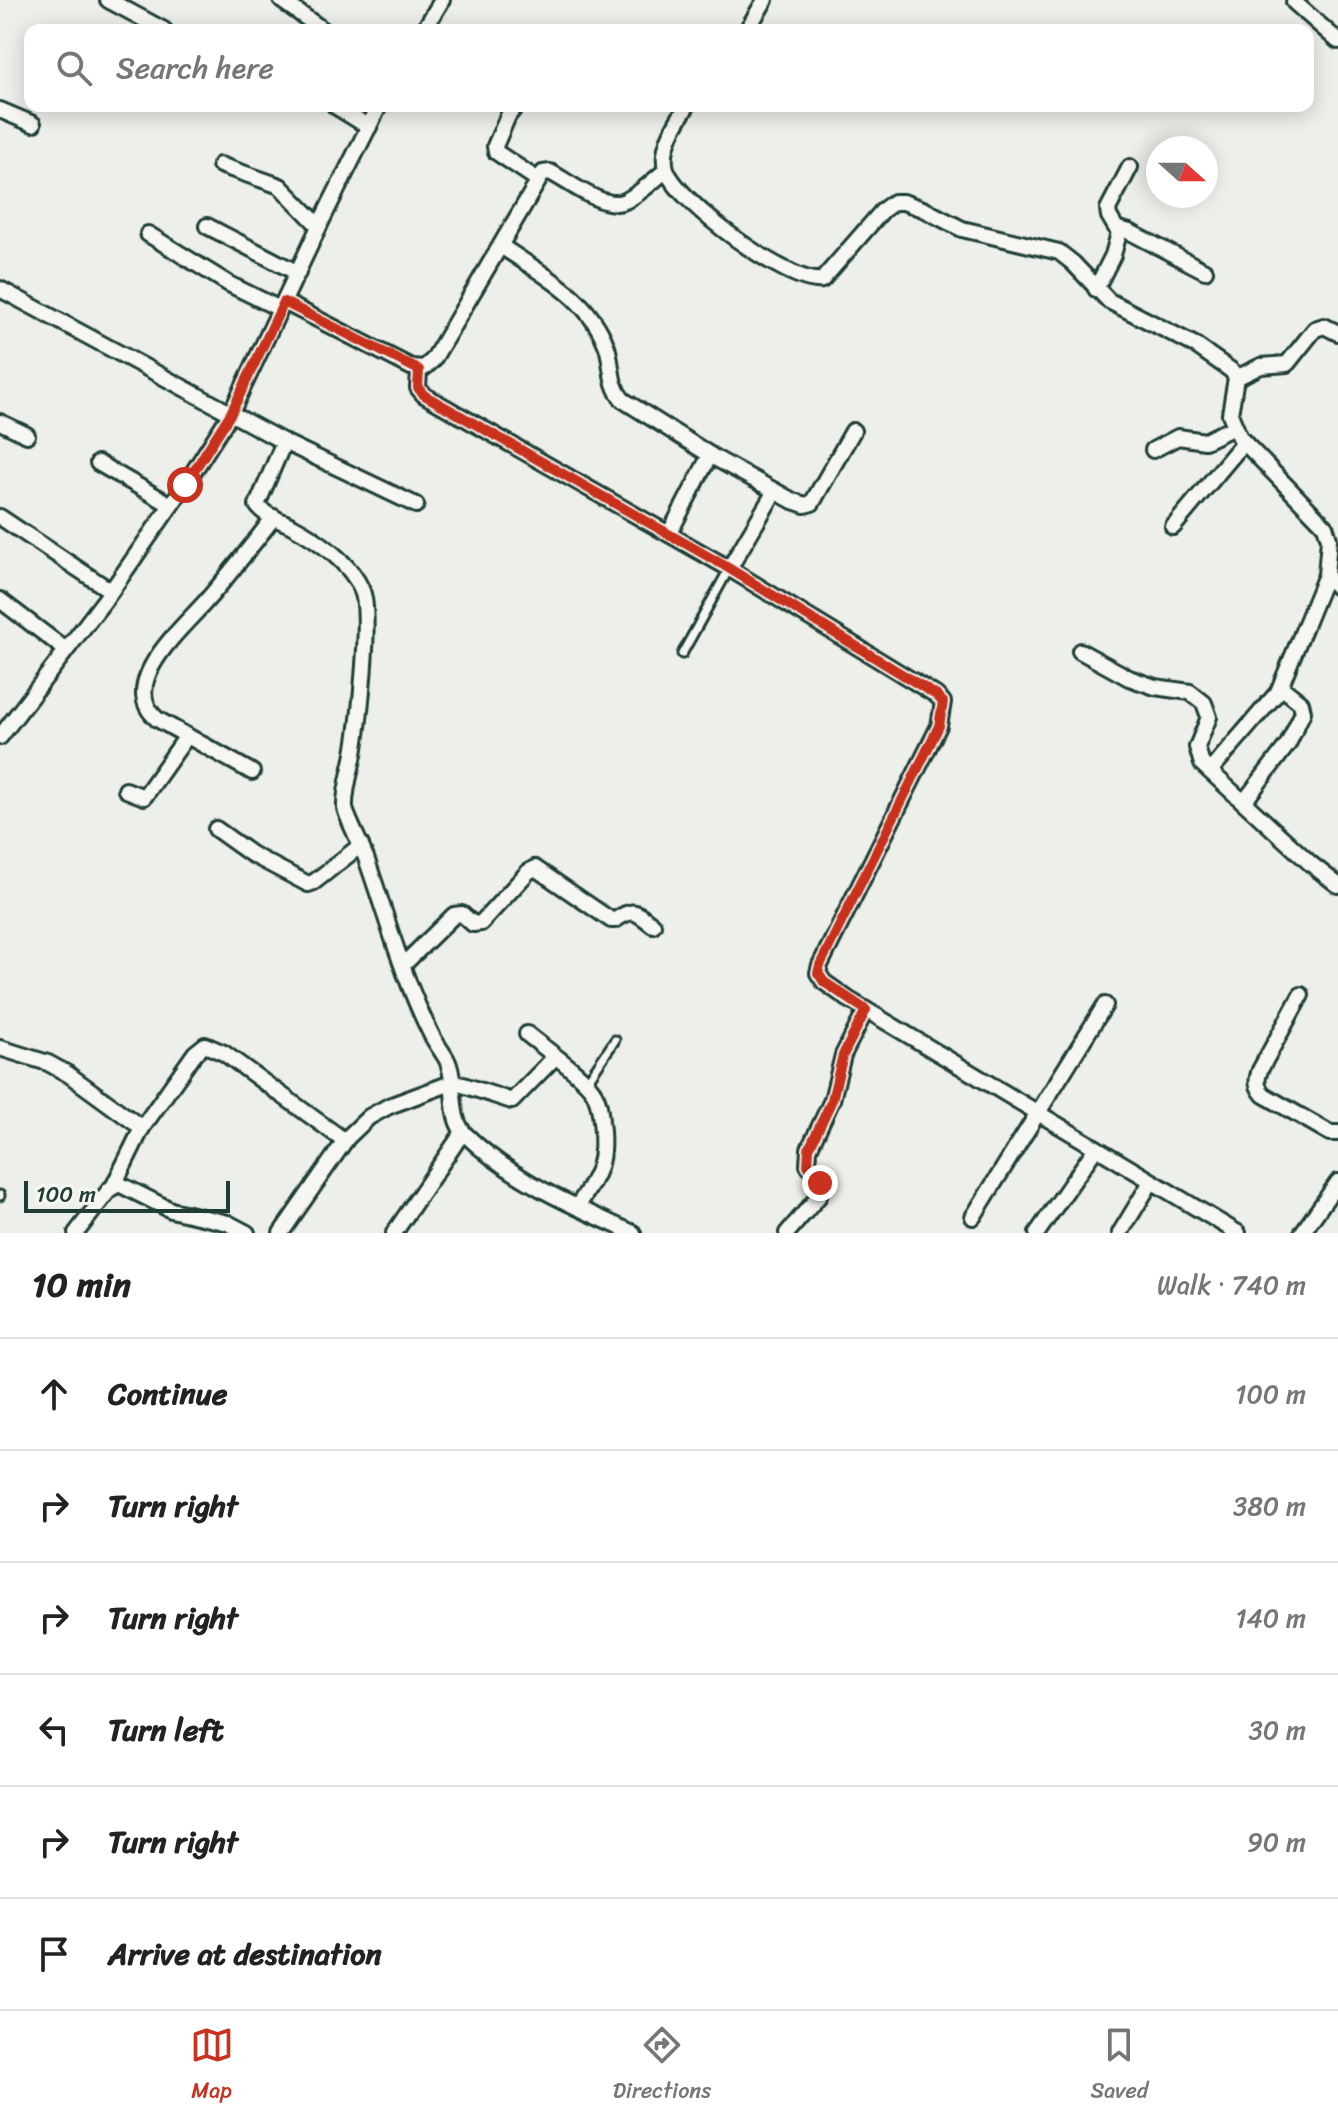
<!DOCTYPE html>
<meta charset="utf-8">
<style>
body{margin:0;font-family:Sriracha,sans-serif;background:#f2f2f2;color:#222}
.compass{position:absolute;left:1146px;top:136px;width:72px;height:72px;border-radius:50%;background:#fff;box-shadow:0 4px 20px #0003;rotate:111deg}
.scale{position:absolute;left:24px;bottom:20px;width:206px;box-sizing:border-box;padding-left:8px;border:4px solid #1f3d34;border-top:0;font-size:22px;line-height:28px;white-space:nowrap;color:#1f3d34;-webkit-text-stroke:6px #f6f6f2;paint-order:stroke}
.stop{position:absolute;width:24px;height:24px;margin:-18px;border:6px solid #c8321e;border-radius:50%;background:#fff}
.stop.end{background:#c8321e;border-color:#fff;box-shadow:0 2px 8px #0008}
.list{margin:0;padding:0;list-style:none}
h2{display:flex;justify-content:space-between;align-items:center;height:104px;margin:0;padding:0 32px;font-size:34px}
h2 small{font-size:26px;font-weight:400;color:#767676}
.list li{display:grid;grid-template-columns:52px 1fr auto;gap:24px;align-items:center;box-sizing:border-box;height:112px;padding:0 32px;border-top:2px solid #e0e0e0}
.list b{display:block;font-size:30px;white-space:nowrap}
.list em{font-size:26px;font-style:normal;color:#767676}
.icon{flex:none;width:44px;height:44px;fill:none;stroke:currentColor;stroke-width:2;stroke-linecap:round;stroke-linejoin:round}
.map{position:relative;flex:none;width:1338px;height:1233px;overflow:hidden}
.search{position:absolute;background:#fff;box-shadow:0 4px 20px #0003;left:24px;right:24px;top:24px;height:88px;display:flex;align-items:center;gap:20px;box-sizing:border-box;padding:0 28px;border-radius:16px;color:#767676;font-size:30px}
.sheet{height:776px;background:#fff}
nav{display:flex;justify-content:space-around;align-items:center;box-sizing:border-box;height:112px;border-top:2px solid #e0e0e0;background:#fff;font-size:22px;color:#767676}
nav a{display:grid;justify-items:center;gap:4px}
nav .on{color:#c8321e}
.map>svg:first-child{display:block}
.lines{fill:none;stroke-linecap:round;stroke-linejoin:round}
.service-casing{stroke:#1f3d34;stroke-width:13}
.minor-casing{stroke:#1f3d34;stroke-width:20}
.service{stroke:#f6f6f2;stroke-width:7}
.minor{stroke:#f6f6f2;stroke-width:14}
.route{stroke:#c8321e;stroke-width:10}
</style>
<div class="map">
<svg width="1338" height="1233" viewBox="0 0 1338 1233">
<rect width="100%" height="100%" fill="#edefea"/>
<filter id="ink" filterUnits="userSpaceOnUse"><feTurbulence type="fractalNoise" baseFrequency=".0125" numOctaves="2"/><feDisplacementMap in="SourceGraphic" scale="16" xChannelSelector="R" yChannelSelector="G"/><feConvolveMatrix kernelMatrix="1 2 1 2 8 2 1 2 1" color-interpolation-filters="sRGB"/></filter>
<g filter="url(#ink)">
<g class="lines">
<defs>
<g id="service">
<path d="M682,654L729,569"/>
<path d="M586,1083L615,1040"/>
<path d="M0,1195V1196"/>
</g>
<g id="minor">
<path d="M108,0L164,30"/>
<path d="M281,0L323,30"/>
<path d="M1294,2L1338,41"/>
<path d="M424,30L442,0"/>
<path d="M747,30L765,0"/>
<path d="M335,106L369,127"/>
<path d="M516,106L508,116L495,146L496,152L538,180"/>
<path d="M687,106C676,123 660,148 666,169C677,202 789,285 822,280L883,210L894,202H903L923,209L962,229L1059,252L1073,263L1109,301L1195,345L1232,371L1236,378L1230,414L1240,438L1325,526L1329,539L1326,575L1338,588"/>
<path d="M0,110L33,124"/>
<path d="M220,165L280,186L319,226"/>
<path d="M207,226L298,273"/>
<path d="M1118,229L1130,232L1205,271"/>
<path d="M148,234L229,284L280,309"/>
<path d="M501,246C543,275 589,297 607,347C613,366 609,384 623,400L715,458L793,501L805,505L812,503L853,431"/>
<path d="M0,289L284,442L416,505"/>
<path d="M1096,289L1113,255L1119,233L1109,216L1108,209L1130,167"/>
<path d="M284,302L411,367L424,368L433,360L543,173L550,172C568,181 605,211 625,201C640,194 654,180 666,170"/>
<path d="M419,370L418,388L424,395L725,566L936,695L943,702L939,726L820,965L818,973L824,982L848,999L1238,1233"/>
<path d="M1236,378L1261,366L1287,364L1315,329L1324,326L1338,333"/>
<path d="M0,422L27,435"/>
<path d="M284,442L257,505C264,516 281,520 292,526C317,539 352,564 362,591C372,614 359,725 354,754C351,770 344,791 345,808C346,816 362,847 366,858C387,917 403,979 431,1034C436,1044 442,1051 447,1060C458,1083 447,1117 466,1135C512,1180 575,1207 633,1233"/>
<path d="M1153,450L1178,437L1205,441L1234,427"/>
<path d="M98,463L171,505"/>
<path d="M0,517L111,591"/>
<path d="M1173,527L1244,442"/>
<path d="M669,534L710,455"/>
<path d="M729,569L775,491"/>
<path d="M0,600L66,650"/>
<path d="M1080,651L1129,678L1155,687L1190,692L1204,703L1209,717L1197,747L1202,764L1311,864L1338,885"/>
<path d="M0,737L107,597L185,485L231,413L323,218L379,106"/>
<path d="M1210,771L1278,692L1326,575"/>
<path d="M252,772L157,719C116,683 184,627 207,600C230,574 252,545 274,517"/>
<path d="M126,790L144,797L187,736"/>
<path d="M1244,802L1288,744L1303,712L1301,703L1281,687"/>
<path d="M216,829L251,854L308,884L314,882L361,845"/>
<path d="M403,965L454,915L462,914L473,924L481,923L528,872L535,868L611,920H615C634,907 636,912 653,925"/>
<path d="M1301,995L1260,1070C1256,1081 1256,1086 1264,1095L1330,1133H1338"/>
<path d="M527,1034C544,1048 582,1074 593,1091C599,1100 600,1111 601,1121C606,1161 599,1174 577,1207"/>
<path d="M0,1048L48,1063L68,1074L142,1128"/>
<path d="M114,1185L142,1128L195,1053L205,1045L224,1053L345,1141"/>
<path d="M973,1217L1105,1005"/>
<path d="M76,1233L110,1189L119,1184L171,1210L228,1223L247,1233"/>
<path d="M281,1233L347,1138L369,1117L389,1106L454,1082L512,1101L555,1057"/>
<path d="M394,1233L463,1132"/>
<path d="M787,1233L819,1196L820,1183L808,1165L809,1149L832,1100L843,1055L866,1010"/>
<path d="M1037,1233L1096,1148"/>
<path d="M1120,1233L1151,1182"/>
<path d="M1302,1233L1338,1182"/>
</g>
</defs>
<use href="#service" class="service-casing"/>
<use href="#minor" class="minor-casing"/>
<use href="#service" class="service"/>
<use href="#minor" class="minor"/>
</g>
</g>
<g class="lines" filter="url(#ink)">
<path class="route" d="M185,485L231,413L284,302L419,370L418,388L424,395L725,566L936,695L943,702L939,726L820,965L818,973L824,982L866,1010L843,1055L832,1100L809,1149L808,1165L820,1183"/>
</g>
</svg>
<svg class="compass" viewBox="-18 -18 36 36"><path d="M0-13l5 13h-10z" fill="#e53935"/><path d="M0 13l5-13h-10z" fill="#767676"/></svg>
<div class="scale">100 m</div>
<div class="stop" style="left:185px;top:485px"></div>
<div class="stop end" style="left:820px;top:1183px"></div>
<div class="search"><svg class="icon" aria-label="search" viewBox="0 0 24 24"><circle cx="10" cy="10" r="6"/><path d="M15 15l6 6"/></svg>Search here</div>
</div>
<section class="sheet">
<h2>10 min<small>Walk · 740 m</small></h2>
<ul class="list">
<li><svg class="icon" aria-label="ahead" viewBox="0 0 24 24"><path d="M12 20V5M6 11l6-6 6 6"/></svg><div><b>Continue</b></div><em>100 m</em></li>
<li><svg class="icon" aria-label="right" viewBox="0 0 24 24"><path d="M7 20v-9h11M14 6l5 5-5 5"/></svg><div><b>Turn right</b></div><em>380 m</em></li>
<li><svg class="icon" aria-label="right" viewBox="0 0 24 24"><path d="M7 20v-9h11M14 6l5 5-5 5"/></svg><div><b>Turn right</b></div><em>140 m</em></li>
<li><svg class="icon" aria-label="left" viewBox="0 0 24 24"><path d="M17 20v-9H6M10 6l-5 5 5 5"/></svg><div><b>Turn left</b></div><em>30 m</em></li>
<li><svg class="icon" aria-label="right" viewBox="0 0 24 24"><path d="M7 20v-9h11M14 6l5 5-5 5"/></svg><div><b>Turn right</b></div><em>90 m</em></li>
<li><svg class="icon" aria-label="arrive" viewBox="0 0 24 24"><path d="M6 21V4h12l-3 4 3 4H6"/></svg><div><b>Arrive at destination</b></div></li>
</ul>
</section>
<nav>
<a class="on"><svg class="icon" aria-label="map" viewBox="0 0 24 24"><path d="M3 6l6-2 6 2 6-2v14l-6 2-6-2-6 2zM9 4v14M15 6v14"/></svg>Map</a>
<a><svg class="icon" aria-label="directions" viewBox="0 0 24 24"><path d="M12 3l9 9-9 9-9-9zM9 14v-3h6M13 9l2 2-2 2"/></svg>Directions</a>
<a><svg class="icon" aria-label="saved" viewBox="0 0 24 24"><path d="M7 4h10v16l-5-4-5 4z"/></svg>Saved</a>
</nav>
